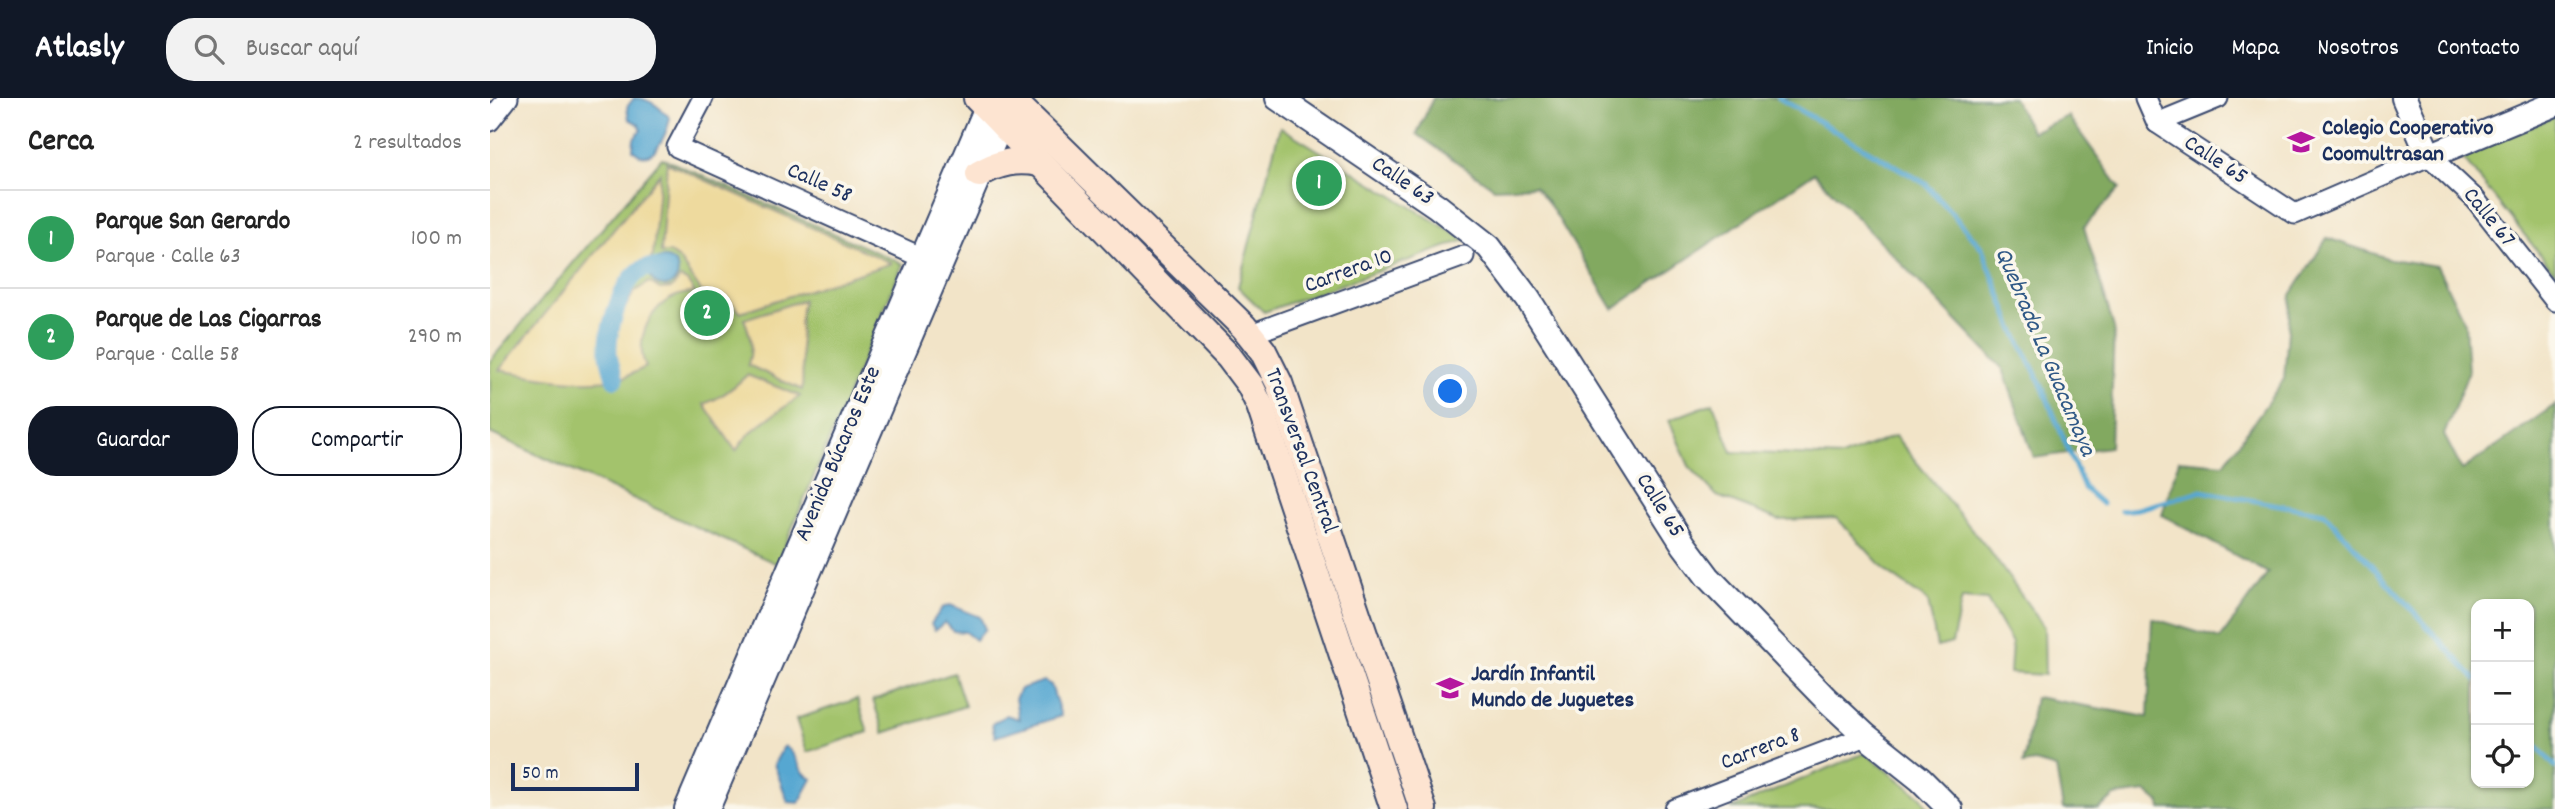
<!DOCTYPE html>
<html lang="es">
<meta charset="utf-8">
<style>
body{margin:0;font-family:Dekko,sans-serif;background:#f2f2f2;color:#222}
.controls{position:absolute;right:21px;bottom:21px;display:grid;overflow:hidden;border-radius:14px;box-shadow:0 2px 5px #0004}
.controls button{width:63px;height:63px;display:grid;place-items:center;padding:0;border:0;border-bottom:2px solid #e0e0e0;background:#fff;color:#222;font:35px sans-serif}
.scale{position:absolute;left:21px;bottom:18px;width:128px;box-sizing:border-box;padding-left:7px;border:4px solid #1b2f5e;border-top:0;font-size:19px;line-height:24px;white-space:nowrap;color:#1b2f5e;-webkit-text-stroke:5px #fbf7ec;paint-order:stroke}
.you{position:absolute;left:961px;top:294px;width:24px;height:24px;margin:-18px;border:5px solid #fff;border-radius:50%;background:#1a73e8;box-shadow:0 0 0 10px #1a73e833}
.badge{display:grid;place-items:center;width:46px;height:46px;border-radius:50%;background:#111827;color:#fff;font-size:23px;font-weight:700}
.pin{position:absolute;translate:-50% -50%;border:4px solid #fff;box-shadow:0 2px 7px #0006}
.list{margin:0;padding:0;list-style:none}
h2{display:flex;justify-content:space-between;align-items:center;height:91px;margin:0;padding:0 28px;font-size:30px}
h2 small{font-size:23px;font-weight:400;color:#767676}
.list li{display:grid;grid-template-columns:46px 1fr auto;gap:21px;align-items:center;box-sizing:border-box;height:98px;padding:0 28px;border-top:2px solid #e0e0e0}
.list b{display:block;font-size:26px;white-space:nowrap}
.list p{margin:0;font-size:23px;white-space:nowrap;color:#767676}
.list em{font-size:23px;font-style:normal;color:#767676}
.actions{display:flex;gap:14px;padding:21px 28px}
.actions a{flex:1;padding:16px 0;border:2px solid #111827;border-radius:28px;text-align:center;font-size:24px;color:#111827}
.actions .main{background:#111827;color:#fff}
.icon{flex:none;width:38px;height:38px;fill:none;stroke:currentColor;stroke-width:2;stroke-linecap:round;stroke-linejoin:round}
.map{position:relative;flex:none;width:2065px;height:711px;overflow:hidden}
header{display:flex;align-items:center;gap:42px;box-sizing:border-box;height:98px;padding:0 35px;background:#111827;color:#fff}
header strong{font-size:33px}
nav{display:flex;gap:38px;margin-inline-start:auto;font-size:24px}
.search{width:490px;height:63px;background:#f2f2f2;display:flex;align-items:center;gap:18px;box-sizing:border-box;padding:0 24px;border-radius:28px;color:#767676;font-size:26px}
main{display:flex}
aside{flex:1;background:#fff}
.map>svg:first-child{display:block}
.green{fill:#a3c36c;stroke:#5f7965;stroke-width:2}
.forest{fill:#82a960;stroke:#4e6c5f;stroke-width:2;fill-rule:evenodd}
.sand{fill:#eeda9e;stroke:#84847e;stroke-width:2}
.water{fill:#56a7d1;stroke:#386b98;stroke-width:2}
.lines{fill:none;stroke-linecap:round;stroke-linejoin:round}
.stream{stroke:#56a7d1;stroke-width:5}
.canal{stroke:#56a7d1;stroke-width:18}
.minor-casing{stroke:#3b4a6e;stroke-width:23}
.tertiary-casing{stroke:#3b4a6e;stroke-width:28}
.secondary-casing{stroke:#3b4a6e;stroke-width:30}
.minor{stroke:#fff;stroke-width:19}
.tertiary{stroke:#fff;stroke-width:24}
.secondary{stroke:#fde4d1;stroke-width:26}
.labels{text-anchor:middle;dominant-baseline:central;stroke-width:7;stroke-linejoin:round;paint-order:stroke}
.poi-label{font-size:23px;font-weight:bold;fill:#1b2f5e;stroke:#fbf7ec;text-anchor:start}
.street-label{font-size:23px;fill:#1b2f5e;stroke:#fbf7ec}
.water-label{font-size:24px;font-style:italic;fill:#305986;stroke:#fbf7ec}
</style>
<header>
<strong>Atlasly</strong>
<div class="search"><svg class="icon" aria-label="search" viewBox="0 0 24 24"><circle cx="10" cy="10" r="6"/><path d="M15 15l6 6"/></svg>Buscar aquí</div>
<nav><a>Inicio</a><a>Mapa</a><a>Nosotros</a><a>Contacto</a></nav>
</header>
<main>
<aside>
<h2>Cerca<small>2 resultados</small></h2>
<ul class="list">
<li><span class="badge" style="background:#2e9e5b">1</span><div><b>Parque San Gerardo</b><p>Parque · Calle 63</p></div><em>100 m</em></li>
<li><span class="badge" style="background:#2e9e5b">2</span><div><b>Parque de Las Cigarras</b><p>Parque · Calle 58</p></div><em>290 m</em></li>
</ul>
<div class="actions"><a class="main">Guardar</a><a>Compartir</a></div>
</aside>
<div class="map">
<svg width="2065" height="711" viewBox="0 0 2065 711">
<rect width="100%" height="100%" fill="#fbf7ec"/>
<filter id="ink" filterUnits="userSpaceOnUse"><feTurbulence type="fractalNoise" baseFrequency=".0143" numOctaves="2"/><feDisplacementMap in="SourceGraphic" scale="14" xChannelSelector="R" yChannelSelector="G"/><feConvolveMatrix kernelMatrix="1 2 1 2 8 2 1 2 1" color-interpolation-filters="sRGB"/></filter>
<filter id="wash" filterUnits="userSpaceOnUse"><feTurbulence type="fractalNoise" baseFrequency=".00686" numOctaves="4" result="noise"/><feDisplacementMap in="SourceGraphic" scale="28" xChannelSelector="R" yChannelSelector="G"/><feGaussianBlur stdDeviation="1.57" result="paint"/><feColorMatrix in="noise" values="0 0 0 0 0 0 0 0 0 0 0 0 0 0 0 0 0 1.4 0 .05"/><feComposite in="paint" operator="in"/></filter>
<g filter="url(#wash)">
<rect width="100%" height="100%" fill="#f2e4c8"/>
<g class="green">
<path d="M2065,18V175L1971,58Z"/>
<path d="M790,29L975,142L774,214L748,189Z"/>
<path d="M172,60L413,166L287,466L0,335V263Z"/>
<path d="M1223,305L1242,354L1351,359L1405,338L1499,452L1554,529L1555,577L1520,575L1522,545L1497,502L1472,500L1462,545L1447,549L1438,503L1397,474L1347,420L1289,422L1227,398L1199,368L1179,322Z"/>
<path d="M464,575L475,608L394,635L383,602Z"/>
<path d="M367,601L378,634L317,654L306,621Z"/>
<path d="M1375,655L1431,699L1439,711H1241Z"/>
</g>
<g class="forest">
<path d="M943,0H1523L1542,34L1578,18L1630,90L1594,129L1624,230L1620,349L1544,360L1513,271L1324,75L1123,211L1058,104L1045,88L1004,90L927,36Z"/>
<path d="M1837,140L1900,161L1947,168L1975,225L1978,275L1954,337L1972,372L2065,307V711H1671L1670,705L1656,694L1625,698L1609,711H1573L1566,670L1545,664L1533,666L1545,599L1658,619L1662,520L1730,541L1778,475L1672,417L1689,362L1734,366L1794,281L1801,197ZM2039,506V685H1986V506Z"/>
</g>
<g class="sand">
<path d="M177,65L401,165H402L250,214L237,200L211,193L188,160L179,155H171Z"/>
<path d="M170,75L163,158L142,180L127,209L122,225L118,259L120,282C82,286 46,279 9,272Z"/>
<path d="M190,180L197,183L205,195C168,193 141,237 156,269L133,280L125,257V237L133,213L144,194L159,184L170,191L182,190Z"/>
<path d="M313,202C306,232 315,262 312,292L258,267C263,250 261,237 254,221Z"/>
<path d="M257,277L310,298C287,316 262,327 246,353L214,306C231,300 244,290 257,277Z"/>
</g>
<g class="water">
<path d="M144,0C160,0 169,9 180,20C177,35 162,72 143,52L144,41L151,32L149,26L139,21L137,9Z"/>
<circle cx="174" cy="174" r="14"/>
<path d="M460,507L490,519L495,531L485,542L475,534L463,533L455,524L445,532L441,526L452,510Z"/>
<path d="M554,583L561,587L571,618L505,639L502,626L516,617L529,621L525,601L530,591Z"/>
<path d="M294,648C310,657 305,672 322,681L309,705L298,704L284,666Z"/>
</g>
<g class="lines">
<g class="stream">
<path d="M1289,0L1436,86L1492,150L1523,230L1552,288L1594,390L1612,406"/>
<path d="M1631,413L1648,411L1711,393L1834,415L1986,582"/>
<path d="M2039,639L2065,668"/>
</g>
<path class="canal" d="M125,281C123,274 120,266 119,259C115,236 131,184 151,172C158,168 165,170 173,171"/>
</g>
</g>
<g filter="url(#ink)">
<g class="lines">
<defs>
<g id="minor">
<path d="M213,0L187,49L446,166"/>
<path d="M1656,0L1667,25L1805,116L1939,58L1985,101L2065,203"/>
<path d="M0,23L18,0"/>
<path d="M1667,25L1728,0"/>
<path d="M761,236L974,158"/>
<path d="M1185,711L1376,638"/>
</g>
<g id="tertiary">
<path d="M788,0L947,108L999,149L1038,201L1194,447L1218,479L1335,600L1376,638L1430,681L1460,711"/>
<path d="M1914,0L1939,58L2065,6"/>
<path d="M197,711L501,0"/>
<path d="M217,711L519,7"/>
</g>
<g id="secondary">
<path d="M487,0L739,259L760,287L770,308L904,711"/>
<path d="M520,0L754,229L773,253L789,285L933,711"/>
<path d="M489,76C509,64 527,61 549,65"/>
</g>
</defs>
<use href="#minor" class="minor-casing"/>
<use href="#tertiary" class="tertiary-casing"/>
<use href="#secondary" class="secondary-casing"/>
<use href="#minor" class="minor"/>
<use href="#tertiary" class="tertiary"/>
<use href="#secondary" class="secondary"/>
</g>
</g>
<defs>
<symbol id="school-bare" viewBox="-9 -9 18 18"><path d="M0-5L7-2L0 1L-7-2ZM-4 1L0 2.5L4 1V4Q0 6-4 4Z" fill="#b5179e" stroke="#fbf7ec" stroke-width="2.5" paint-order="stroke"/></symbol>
</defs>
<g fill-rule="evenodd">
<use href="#school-bare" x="1792" y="25" width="38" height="38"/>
<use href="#school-bare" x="941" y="571" width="38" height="38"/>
</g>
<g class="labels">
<g class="poi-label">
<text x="1832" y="31">Colegio Cooperativo<tspan x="1832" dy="26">Coomultrasan</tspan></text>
<text x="981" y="577">Jardín Infantil<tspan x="981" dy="26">Mundo de Juguetes</tspan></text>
</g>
<g class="street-label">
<text transform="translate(1725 63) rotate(33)">Calle 65</text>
<text transform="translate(912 84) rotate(34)">Calle 63</text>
<text transform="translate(329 86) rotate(24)">Calle 58</text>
<text transform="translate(1998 120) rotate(51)">Calle 67</text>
<text transform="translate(859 174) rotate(-20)">Carrera 10</text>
<text transform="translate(810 353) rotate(70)">Transversal Central</text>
<text transform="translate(349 356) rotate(-67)">Avenida Búcaros Este</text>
<text transform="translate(1169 408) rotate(58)">Calle 65</text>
<text transform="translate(1271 652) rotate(-21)">Carrera 8</text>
</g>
<g class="water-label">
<text transform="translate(1554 254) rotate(67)">Quebrada La Guacamaya</text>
</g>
</g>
</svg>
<div class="controls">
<button>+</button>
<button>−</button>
<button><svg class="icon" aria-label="locate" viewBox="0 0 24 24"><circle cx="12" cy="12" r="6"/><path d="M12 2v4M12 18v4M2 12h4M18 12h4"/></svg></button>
</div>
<div class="scale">50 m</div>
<div class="you"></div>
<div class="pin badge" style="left:829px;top:85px;background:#2e9e5b">1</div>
<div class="pin badge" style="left:217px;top:215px;background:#2e9e5b">2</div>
</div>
</main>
